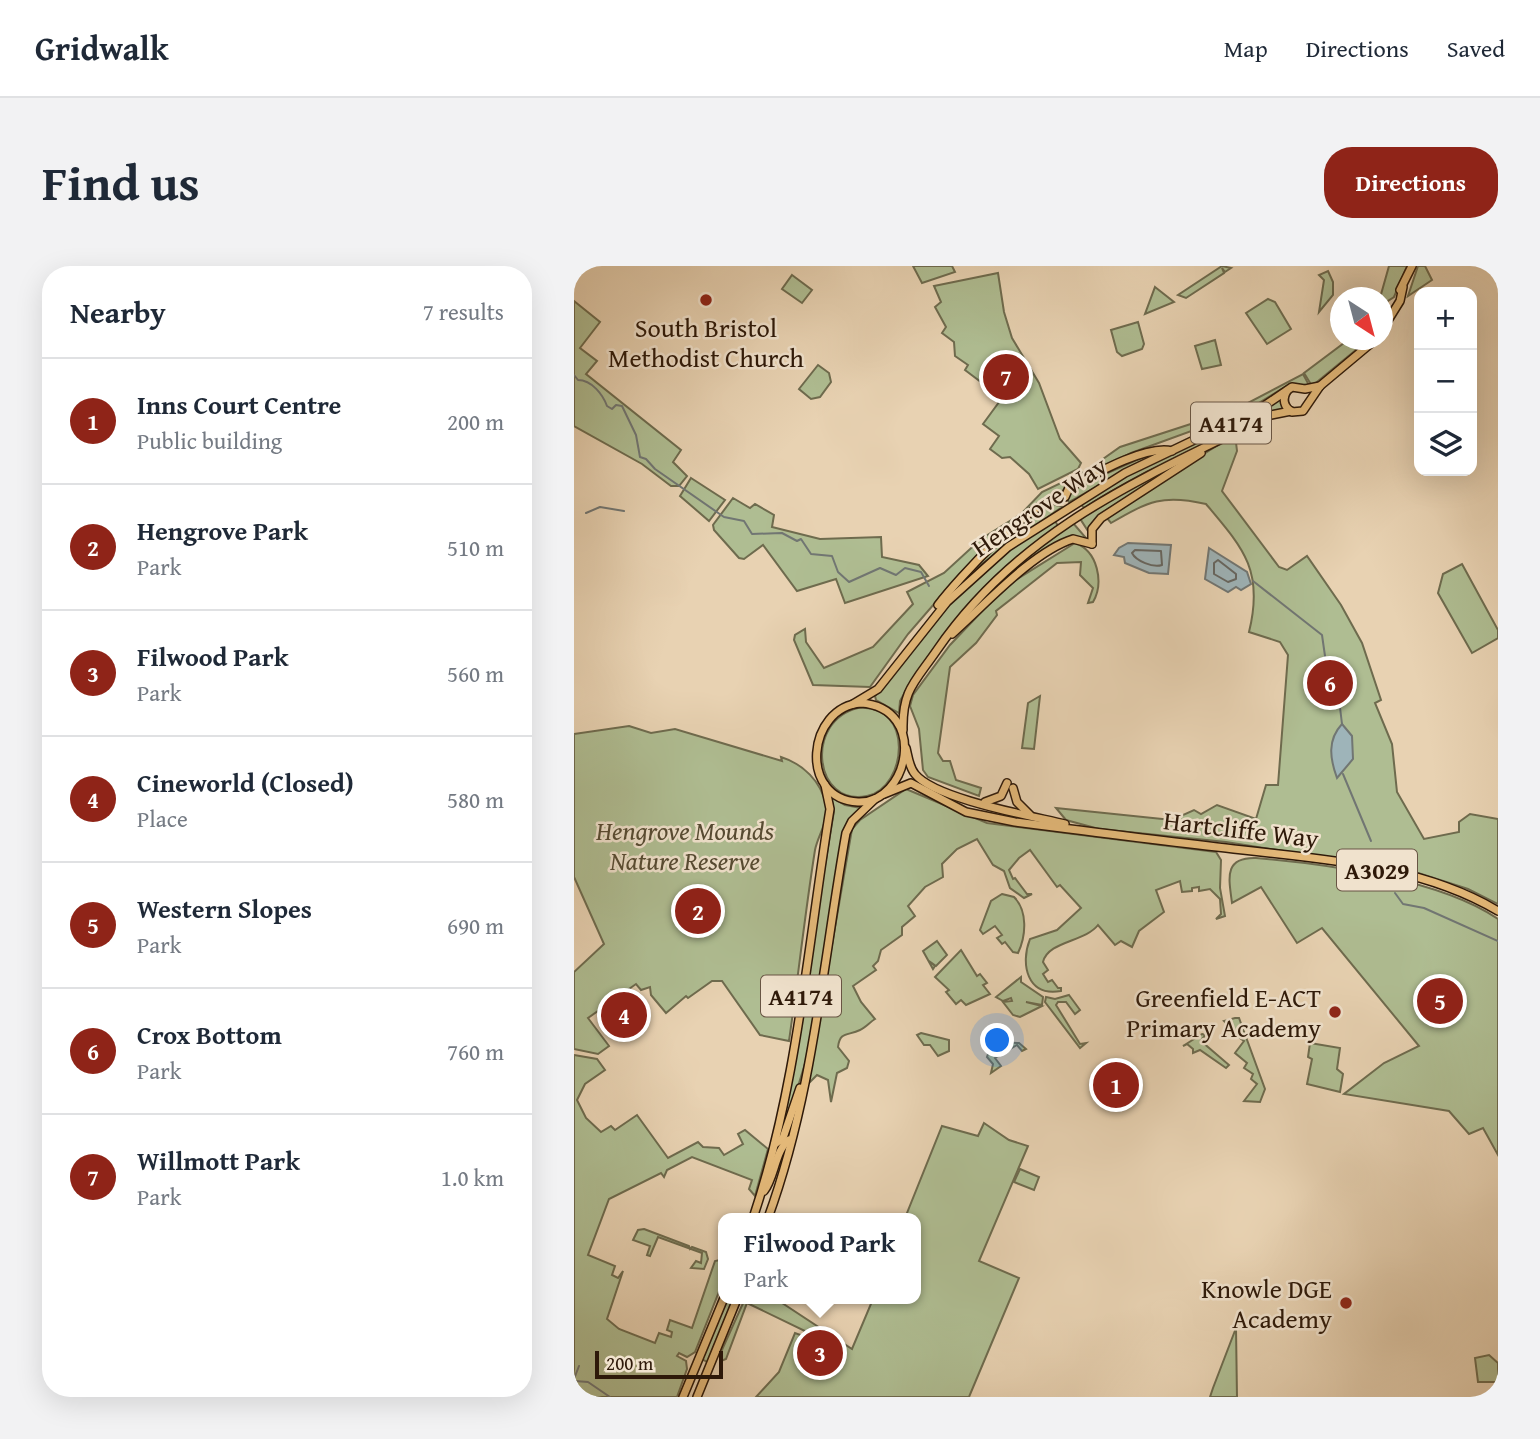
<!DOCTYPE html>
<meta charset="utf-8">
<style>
body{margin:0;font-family:"Gentium Book Plus",serif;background:#f2f2f3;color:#1f2937}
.controls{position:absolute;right:21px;top:21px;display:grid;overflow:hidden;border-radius:14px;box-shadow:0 7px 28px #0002}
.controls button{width:63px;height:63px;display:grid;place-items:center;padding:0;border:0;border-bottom:2px solid #e0e1e3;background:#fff;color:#1f2937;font:35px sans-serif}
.compass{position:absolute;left:756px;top:21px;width:63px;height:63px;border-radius:50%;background:#fff;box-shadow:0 7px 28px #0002;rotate:144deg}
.scale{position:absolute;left:21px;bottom:18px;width:128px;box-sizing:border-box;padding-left:7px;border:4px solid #2e1909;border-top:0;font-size:19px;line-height:24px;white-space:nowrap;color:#2e1909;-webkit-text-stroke:5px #f0e2cd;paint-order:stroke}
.you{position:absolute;left:424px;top:775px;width:24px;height:24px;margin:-18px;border:5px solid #fff;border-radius:50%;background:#1a73e8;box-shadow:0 0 0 10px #1a73e833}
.badge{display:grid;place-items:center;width:46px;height:46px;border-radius:50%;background:#8f2418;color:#fff;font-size:23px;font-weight:700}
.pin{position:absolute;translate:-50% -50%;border:4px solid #fff;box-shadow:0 2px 7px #0006}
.popup{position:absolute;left:144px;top:947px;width:203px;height:91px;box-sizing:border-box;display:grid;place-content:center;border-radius:14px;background:#fff;filter:drop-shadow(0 2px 5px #0005);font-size:23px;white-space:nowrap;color:#747a83}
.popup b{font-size:26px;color:#1f2937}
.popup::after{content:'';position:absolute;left:50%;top:100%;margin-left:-14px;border:14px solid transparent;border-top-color:#fff}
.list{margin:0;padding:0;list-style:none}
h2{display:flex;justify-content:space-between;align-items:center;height:91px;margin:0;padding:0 28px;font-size:30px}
h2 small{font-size:23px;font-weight:400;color:#747a83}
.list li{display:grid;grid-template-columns:46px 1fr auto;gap:21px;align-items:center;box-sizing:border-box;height:126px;padding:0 28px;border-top:2px solid #e0e1e3}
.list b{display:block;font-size:26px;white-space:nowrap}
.list p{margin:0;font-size:23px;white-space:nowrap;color:#747a83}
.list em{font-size:23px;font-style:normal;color:#747a83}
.icon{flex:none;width:38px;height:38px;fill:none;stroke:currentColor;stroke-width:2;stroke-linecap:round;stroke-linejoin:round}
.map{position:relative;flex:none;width:924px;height:1131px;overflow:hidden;border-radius:28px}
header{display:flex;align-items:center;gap:42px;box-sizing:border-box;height:98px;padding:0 35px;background:#fff;border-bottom:2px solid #e0e1e3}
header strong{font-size:33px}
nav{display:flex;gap:38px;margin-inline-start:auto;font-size:24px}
.intro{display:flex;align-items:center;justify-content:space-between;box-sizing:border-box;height:168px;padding:0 42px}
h1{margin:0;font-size:49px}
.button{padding:18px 32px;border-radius:28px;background:#8f2418;color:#fff;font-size:24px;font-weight:700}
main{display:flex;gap:42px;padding:0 42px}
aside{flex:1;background:#fff;border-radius:28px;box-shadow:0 7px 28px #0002}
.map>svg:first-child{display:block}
.green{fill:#afbd92;stroke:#6e6b4e;stroke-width:2}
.water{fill:#9eb4b9;stroke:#717673;stroke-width:2}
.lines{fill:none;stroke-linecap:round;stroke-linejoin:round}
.shore{stroke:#666661;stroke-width:2}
.stream{stroke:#717673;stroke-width:2}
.highway-casing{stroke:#2e1909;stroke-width:10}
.highway{stroke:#e4b979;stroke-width:7}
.poi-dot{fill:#8f2418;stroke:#f0e2cd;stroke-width:2.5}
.labels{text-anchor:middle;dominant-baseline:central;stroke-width:5;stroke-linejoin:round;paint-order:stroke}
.shield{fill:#f0e2cd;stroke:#685544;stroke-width:2}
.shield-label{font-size:24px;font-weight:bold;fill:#2e1909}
.poi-label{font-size:26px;fill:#2e1909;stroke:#f0e2cd;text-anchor:end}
.street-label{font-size:26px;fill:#2e1909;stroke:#f0e2cd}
.park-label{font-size:26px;font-style:italic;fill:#554a32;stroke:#f0e2cd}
</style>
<header>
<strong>Gridwalk</strong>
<nav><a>Map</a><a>Directions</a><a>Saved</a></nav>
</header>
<div class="intro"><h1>Find us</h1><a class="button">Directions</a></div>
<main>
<aside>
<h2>Nearby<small>7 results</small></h2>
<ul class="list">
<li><span class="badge">1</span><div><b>Inns Court Centre</b><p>Public building</p></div><em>200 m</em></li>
<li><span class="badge">2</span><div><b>Hengrove Park</b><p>Park</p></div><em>510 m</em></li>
<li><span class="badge">3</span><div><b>Filwood Park</b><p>Park</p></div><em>560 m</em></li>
<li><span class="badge">4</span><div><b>Cineworld (Closed)</b><p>Place</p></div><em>580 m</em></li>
<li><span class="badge">5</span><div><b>Western Slopes</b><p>Park</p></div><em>690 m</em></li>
<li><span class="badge">6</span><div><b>Crox Bottom</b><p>Park</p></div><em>760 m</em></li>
<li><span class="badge">7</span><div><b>Willmott Park</b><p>Park</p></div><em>1.0 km</em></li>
</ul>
</aside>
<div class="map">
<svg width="924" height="1131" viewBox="0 0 924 1131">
<rect width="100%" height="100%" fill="#e8d2b2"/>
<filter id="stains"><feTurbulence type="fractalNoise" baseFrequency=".00286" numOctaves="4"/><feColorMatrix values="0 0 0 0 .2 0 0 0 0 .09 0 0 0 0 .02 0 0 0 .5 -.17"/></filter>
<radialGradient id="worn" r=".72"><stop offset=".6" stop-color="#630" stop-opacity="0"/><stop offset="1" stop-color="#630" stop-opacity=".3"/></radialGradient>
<g class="green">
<path d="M339,0H378L381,6L348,17Z"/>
<path d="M648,0L657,2L651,6L648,2L650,7L612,32L604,29Z"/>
<path d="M815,0H833L820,31L809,38L806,32Z"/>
<path d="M844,0H851L858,14L834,30Z"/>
<path d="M754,5L759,16V29L745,46L750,14L745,9Z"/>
<path d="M424,7L430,46L438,72L465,117L486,173L507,197L504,203L464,223L455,208L436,191L428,192L416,183L425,170L409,158L428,132L391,104L394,99L381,90L380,76L368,67L372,61L361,41L367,36L360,20Z"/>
<path d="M218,9L238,24L228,37L208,23Z"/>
<path d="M581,21L600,36L571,48Z"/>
<path d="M694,33L701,36L717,63L693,78L672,47Z"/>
<path d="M0,35L26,56L6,82L23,95L12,108L107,184L99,196L113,210L105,220H97L68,198L0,160Z"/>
<path d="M564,56L570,78L568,83L548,90L543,86L537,64Z"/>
<path d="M641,74L647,99L628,103L621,80Z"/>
<path d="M774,74H794L738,120L730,107Z"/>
<path d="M244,99L255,107L257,116L246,131L237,133L225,123Z"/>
<path d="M729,108L736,121L716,118L660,152L668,140Z"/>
<path d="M707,132L712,145C642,171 572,202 510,242L506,237L562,204Z"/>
<path d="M666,142L656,151L557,187L491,221L487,228L465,238L373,323L334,368L296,421L239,419L220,374L221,369L231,363L232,376L250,402L299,381L339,338L333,326L370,307L407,273L447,248L468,226L512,205L546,181Z"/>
<path d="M661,168L663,185L648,225L705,301L713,304L733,290L767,339L788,377L807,434L801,437L818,478L823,526L850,573L885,566V556L896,548L924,553V638L894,623L838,605L652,576L525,563L492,554L482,542L598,554L620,544L627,548L643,539L682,553L692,519H704L714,389L706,376L675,366C690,305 670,283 632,238C589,228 575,235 537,257L532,251Z"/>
<path d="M576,188H581L495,236L493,233L498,223Z"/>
<path d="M593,202L594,205L528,247L514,265L505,251Z"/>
<path d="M117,212L151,234L135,255L106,230Z"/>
<path d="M159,232L176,242L181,238L200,249L198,261L246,273L307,271L308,291L345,299L354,310L271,337L262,313L223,325L189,279L170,293L165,292L140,264L139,259Z"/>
<path d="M476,237L488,241L392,309L424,278Z"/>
<path d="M480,253L484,260L424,309L337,415L326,435L325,447L302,434L301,430L385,327L424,292Z"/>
<path d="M499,257L512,272L495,271L395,348L455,290Z"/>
<path d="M501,277C524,285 530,317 519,336L514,337L519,322L506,309L507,296L483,297L422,345L423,349L402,377L376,401L364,487L369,495H376L382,514L407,522L405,530L354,511L349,504L345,463L336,440L339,429L376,379L432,320Z"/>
<path d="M888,298L924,364V372L898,387L864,327L869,308Z"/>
<path d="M466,430L460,483L448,482L454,437Z"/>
<path d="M284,442C341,437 333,522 293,530C240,541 230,455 284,442Z"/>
<path d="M55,460L77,467L101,463L208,495L207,491C229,498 247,515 252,539C255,555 244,569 241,584C231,647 224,712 215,775L186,769L148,715H138L114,732L112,730L92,747L77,729L76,721L67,724L62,718L14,752L35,780L24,788L0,783V706L30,678L0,611V468Z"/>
<path d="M332,523L413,557L642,586L647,594L646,622L651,650L642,653L647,648L646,633L636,623L625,625V621L618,622V625L608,626L606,615L582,624L590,646L565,665L558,681L547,675L541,679L524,659C511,676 474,675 469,696L474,704L469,708L474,716L478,714L484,722H487V725C453,731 446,698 456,673L483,664L507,642L486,619L483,621L456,584L445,592L435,604L439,613L441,612L453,628H458L450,632L436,622L430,605L419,599L403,573L383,583L368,598L369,611L351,621L334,640L341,650L328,661V669L307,684L304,695L299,700L302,704L279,720L287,736L301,753C296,756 291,762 286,764C274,770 266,765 264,781L275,795L273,802L263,807L257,836L254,814L243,809L234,818L278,563L286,554Z"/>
<path d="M257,531L271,539L287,542L271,562L233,791L211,863L208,859L260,545Z"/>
<path d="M682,592C752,598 866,613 924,653V889L909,862L895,868L875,845L770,828L810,797L845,780L748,662L723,677L687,621L658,637C655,613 649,591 682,592Z"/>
<path d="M428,628L440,631C454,645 452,670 444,687L439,686L431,676L428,678L423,672L428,669L421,660L409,668L406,664L417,635Z"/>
<path d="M363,675L373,689L362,700L355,695L361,700L359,703L349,685Z"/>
<path d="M387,684L403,710L406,708L413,717L409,719L416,728L392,739L387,734L382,738L372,726L375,724L361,711Z"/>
<path d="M447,711V716L469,731L468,739L452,736L468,740L446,751L439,749L429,736L438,735L437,732L429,735L422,731Z"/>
<path d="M495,729L506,744L501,748L492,736H484L482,739L506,778L512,777L506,782L471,736L472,731L481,733Z"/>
<path d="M661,752H665L691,823L686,836L670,835L683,818L677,813L679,808L670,802L673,797L661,787L670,775L653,763L655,760L650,755Z"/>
<path d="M347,767L375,774V785L364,790L356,779H350L343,769Z"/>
<path d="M628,768L631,769L627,775L655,799L652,802L626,784L619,787V783L613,778L609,780Z"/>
<path d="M418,776L445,777L452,783L448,785L443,779L421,792L427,800L417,807L419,798L413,791Z"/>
<path d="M736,777L766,782L763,803L769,808L766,826L733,818L738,793L734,791Z"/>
<path d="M0,789L23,793L31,804L11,818L3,834L12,852L27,866L37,860L41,864L63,849L94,892L124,876L129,881L145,882L150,889L169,878L164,868L171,864L194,883L181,930L175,923L178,914L118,891L93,904L90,911L87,907L35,933L14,989L41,1000L38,1009L44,1012L49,1005L33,1053L45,1063L81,1077L85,1067L97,1071L98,1066L93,1064L96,1054L118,1062L141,995L150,993V1013L121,1086L113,1091L105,1087L103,1090L112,1095L113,1103L103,1131H0Z"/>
<path d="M410,857L435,874L454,880L405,995L445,1012L395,1131H182L205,1106L221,1067L229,1070L231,1065L173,1037L152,1093L147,1095V1086L170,1035L202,1033L278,1083L299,1033H342V952H331L368,860L404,870Z"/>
<path d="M446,903L465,911L460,924L440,916Z"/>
<path d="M70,963L115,980L116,983L118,981L132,986L134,993L130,1003L117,1002L122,995L127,997L128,987L84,971L76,990L73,989L76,980L59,974L64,964Z"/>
<path d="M153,1033H161L135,1097L128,1093Z"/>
<path d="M662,1062L663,1131H636L639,1122Z"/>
<path d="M915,1089L924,1097V1116H904L901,1092Z"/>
</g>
<g class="water">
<path d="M554,277L597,279L594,308L575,307L551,297L550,291L540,289L545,282Z"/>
<path d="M635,282L673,306L677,318L667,324L662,321L654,326L631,313Z"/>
<path d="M768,458L778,470L779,493L763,512C756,493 753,474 768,458Z"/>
</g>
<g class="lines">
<g class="shore">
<path d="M561,284L587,285L588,299C579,302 562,295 558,287Z"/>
<path d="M644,294L662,308V313L654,316L640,308V297Z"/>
</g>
<g class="stream">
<path d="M0,109L4,114C18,114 29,129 33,140L38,143L42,139L48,140L62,169L66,191L72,193L81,203L150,251L170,255L178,268L208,267L223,275L227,273L237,288L258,290L264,306L275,316L306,302L322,309L331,302L347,306L355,320"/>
<path d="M12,247L26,241L50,245"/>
<path d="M679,315L748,369L752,397L763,417L768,458"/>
<path d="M769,508L797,575"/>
<path d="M821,627L829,638L850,642L924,675"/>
<path d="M0,1113L5,1100"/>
<path d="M1,1115L14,1116L36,1131"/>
</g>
<defs>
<g id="highway">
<path d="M826,24L838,0"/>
<path d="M808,64L826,35L829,21"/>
<path d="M713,125C708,133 710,141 718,146L729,145L746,120L801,74"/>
<path d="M518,278V263L527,252L627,187"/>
<path d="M364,339C383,314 460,229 491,231L495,222C519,209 573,178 598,185"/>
<path d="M378,368C411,339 458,286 499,273L518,278"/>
<path d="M287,437C355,442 335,538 284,536C224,533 233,441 287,437Z"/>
<path d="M279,438L304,423L373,336L434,281L551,207L687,142L718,121L731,123L746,120"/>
<path d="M329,464C328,424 341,416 363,384C447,262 569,212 697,149L717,145"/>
<path d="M332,482C334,490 335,501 341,508C361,533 458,550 491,558"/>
<path d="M439,522L443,536L456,549"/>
<path d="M310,528L337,517L392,546L441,556C511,565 581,574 652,582C742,593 844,597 924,645"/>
<path d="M411,536L427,530L433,517"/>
<path d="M201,878L209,872L226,822"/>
<path d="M190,925C201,911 201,884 215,874"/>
<path d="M179,952C223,822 234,678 256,543L251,519"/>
<path d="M194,952C239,829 249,696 272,567L278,555L301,533"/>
<path d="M109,1131L150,1032"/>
<path d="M123,1131L163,1033"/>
</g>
</defs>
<use href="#highway" class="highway-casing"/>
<use href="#highway" class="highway"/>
</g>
<g class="poi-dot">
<circle cx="132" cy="34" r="7"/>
<circle cx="761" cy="746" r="7"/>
<circle cx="772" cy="1037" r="7"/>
</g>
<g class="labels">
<g class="shield">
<rect x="617" y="136.5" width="80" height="41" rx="5"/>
<rect x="763" y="583.5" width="80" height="41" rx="5"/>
<rect x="187" y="709.5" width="80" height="41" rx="5"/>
</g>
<g class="shield-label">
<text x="657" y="157">A4174</text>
<text x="803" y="604">A3029</text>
<text x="227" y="730">A4174</text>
</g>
<g class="poi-label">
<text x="132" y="61" text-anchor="middle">South Bristol<tspan x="132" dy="30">Methodist Church</tspan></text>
<text x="747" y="731">Greenfield E-ACT<tspan x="747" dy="30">Primary Academy</tspan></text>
<text x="758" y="1022">Knowle DGE<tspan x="758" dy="30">Academy</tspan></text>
</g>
<g class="street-label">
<text transform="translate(465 240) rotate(-34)">Hengrove Way</text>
<text transform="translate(667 563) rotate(7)">Hartcliffe Way</text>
</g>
<g class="park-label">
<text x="111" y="564">Hengrove Mounds<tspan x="111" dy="30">Nature Reserve</tspan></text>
</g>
</g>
<rect width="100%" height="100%" filter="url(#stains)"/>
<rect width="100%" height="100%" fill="url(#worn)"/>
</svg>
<div class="controls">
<button>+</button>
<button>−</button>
<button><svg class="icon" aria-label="layers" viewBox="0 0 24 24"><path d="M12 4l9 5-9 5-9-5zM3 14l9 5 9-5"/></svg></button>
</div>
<svg class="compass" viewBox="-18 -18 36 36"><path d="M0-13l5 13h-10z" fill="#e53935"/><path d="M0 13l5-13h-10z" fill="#747a83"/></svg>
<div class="scale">200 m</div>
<div class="you"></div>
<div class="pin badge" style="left:542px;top:819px">1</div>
<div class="pin badge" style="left:124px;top:645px">2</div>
<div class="pin badge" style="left:246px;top:1087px">3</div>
<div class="popup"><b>Filwood Park</b>Park</div>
<div class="pin badge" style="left:50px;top:749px">4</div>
<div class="pin badge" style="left:866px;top:735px">5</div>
<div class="pin badge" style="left:756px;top:417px">6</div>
<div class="pin badge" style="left:432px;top:111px">7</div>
</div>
</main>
